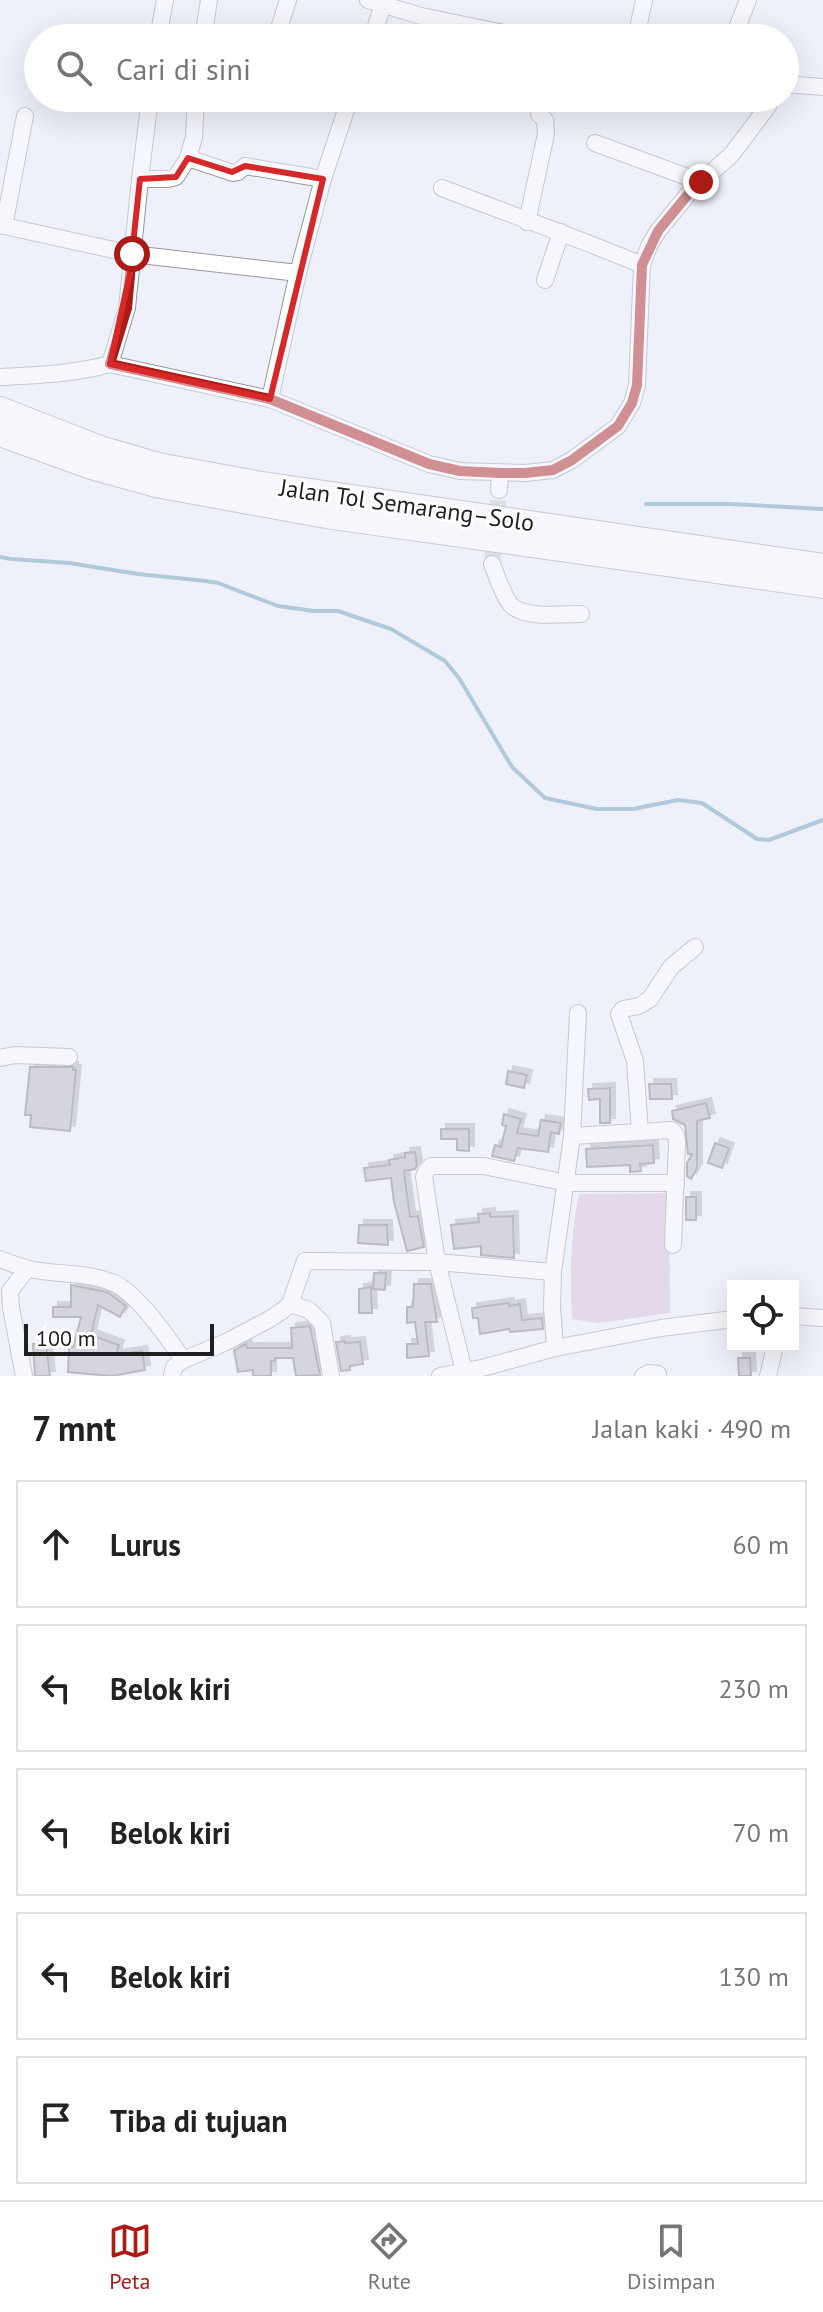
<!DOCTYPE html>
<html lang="id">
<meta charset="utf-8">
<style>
body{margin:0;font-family:"PT Sans",sans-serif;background:#f6f6f6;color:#222}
.controls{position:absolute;right:24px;bottom:24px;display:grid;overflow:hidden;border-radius:0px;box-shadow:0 8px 32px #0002}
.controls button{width:72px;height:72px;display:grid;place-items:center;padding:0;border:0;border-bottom:2px solid #e0e0e0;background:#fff;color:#222;font:40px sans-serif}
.scale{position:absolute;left:24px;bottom:20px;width:190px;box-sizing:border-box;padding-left:8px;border:4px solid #1e1f22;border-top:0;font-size:22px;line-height:28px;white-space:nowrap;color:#1e1f22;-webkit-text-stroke:6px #fefefe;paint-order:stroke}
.stop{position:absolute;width:24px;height:24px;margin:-18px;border:6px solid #ac1a15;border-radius:50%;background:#fff}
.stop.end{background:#ac1a15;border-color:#fff;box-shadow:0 2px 8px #0008}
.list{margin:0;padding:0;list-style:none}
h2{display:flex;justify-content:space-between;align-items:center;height:104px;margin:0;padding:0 32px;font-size:34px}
h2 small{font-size:26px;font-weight:400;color:#767676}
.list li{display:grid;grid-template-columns:52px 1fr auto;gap:24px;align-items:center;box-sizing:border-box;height:128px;margin:0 16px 16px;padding:0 16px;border:2px solid #e0e0e0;border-radius:0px}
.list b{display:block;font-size:30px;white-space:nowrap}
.list em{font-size:26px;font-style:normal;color:#767676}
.icon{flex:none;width:44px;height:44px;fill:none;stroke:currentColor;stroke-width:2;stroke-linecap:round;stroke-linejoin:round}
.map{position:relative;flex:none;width:823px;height:1376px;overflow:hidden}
.search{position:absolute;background:#fff;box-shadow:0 8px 32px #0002;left:24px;right:24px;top:24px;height:88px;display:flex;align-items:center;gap:20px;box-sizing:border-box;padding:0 28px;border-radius:44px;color:#767676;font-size:30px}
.sheet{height:824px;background:#fff}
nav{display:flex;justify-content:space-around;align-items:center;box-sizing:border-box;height:112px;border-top:2px solid #e0e0e0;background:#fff;font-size:22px;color:#767676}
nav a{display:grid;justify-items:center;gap:4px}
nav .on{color:#ac1a15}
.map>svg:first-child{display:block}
.green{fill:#d4bdd7}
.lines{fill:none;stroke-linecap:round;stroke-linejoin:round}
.stream{stroke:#6799b5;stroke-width:4}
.building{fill:#b7b4be;stroke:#7b7981;stroke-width:2;filter:url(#shadow)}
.minor-tunnel{stroke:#c5c7cf;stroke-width:16;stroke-dasharray:16 8;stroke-linecap:butt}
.minor-casing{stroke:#9798a1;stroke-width:18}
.highway-casing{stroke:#9798a1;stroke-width:26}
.minor{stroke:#fff;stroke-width:16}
.highway{stroke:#fff;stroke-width:24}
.route{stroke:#ac1a15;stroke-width:10}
.marked{fill:none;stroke:#d62828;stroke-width:6;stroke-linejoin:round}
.labels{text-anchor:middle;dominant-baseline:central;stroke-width:6;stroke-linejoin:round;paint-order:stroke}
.street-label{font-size:24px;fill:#1e1f22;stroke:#fefefe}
</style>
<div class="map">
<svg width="823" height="1376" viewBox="0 0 823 1376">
<defs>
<filter id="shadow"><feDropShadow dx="5" dy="-5" stdDeviation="0" flood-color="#0004"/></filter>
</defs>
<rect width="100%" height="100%" fill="#eff1fa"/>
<path class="green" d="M669,1193L670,1313L598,1323L572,1319C570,1277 570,1236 579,1194Z"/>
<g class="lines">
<g class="stream">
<path d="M646,504H729L823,509"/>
<path d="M0,557L11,559L69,563L138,574L206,581L218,583L278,606L314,611H338L391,629L445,661L459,678L512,767L545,798L597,809H633L678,800L702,803L757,839L769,840L823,820"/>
</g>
</g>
<g class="building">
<path d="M30,1067H73V1070H76L70,1131L30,1127L31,1115H25Z"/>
<path d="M508,1071L527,1075L524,1088L506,1084Z"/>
<path d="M649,1084H671L672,1099H650Z"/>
<path d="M610,1088V1123H600V1099L589,1100L588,1089Z"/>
<path d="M706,1103L710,1118L697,1121V1168L691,1179L687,1176V1163L692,1154H688L685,1125L673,1119L672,1111Z"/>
<path d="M504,1114L521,1119L517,1133L538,1136L541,1120L561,1123L559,1134L551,1132L548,1152L518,1148L514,1161L492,1156L495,1145L501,1147L506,1126L502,1125Z"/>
<path d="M441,1129H469V1151L457,1150V1139H441Z"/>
<path d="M715,1143L729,1148L722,1168L708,1163Z"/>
<path d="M653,1145L654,1163L640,1164L641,1171L630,1172V1165L587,1167L586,1149Z"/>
<path d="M415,1152L417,1165L415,1169L404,1171L410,1217L418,1216L424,1247L407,1251L394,1202L391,1178L366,1181L364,1168L390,1165L389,1160L405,1157V1153Z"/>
<rect x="686" y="1197" width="10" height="23"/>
<path d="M490,1213V1217L513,1216L514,1258L481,1255V1246L454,1249L451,1225L479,1222L478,1214Z"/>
<path d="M359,1225H387L388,1245L358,1243Z"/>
<path d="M374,1273H386L385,1290L373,1289Z"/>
<path d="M414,1284H431L437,1322H425L429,1356L407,1358V1344H418L415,1322L407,1323V1307H413Z"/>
<path d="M71,1285L107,1292L126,1306L120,1317L98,1305L91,1335L119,1345L116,1355L142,1351L145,1370L112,1376L68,1372L69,1347H73L81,1317H53V1307H71Z"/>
<path d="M371,1287L372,1313H359V1289Z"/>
<path d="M509,1303V1306L520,1304L522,1320L542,1318L543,1329L510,1332L509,1329L480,1334L478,1318H473L472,1308Z"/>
<path d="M310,1326L320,1375L296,1376L293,1358H275V1361H271V1376H253V1370L238,1372L234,1350L246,1344L247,1348H292L291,1328Z"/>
<path d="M345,1341V1343L360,1342L363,1364L350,1366V1370L341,1371L336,1342Z"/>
<path d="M46,1343L50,1376H35L33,1344Z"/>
<path d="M738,1358H750L751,1376H739Z"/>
</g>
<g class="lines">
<path class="minor-tunnel" d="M492,564L499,490"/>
<defs>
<g id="minor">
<path d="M368,0L421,16L528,38"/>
<path d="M158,38L165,0"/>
<path d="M203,38L209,0"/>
<path d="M276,38L288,0"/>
<path d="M372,38L383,5"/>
<path d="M636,38L644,0"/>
<path d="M733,38L748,0"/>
<path d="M785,84L823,87"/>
<path d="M196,98L194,137L188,158L233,173L238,172L245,166L323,179"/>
<path d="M595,143L701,182"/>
<path d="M140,179H168L176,177L188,158"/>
<path d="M442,188C509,214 576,237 642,265"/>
<path d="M527,222L546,134L545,120L539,114V98"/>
<path d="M0,225L132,254L298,273"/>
<path d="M4,226L25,116"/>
<path d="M545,280L561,232"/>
<path d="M110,364L270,399L298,273L323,179L350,98"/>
<path d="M0,377C37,375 74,374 110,364L127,308L140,179L150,98"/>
<path d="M270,399L429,464L460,471L525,473L553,470L572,460L618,426L632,403L637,385L642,265L649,246L658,231L690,192L732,154L768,106L770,98"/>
<path d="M499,490L500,473"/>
<path d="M492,564C497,576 502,594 511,605C524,619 563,614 581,614"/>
<path d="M0,1058L15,1055L69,1057"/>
<path d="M640,1132L635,1061L619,1014L623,1009L639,1006L650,999L671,967L695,947"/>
<path d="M572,1136L672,1130L676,1135L677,1142L673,1245"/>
<path d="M0,1259C10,1263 20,1267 30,1269C57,1275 85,1272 111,1282C134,1289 169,1339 183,1360"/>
<path d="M290,1304L309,1310L322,1323L331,1376"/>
<path d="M793,1316L823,1318"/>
<path d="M555,1348L552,1307L553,1272L572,1136L578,1013"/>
<path d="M464,1371L437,1262L424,1177L426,1171L431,1166H484L567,1183H676"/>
<path d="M24,1376L11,1308L10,1291L27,1269"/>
<path d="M172,1376L174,1367L183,1360L224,1343L268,1320L282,1311L290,1304L305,1261L437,1262L553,1272"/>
<path d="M440,1376L486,1367L555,1348L661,1328L733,1319"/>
<path d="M643,1376L649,1373L658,1374V1376"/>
<path d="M768,1376L775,1346"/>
</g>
<g id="highway">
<path d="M0,409L100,448L158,465L256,483L823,566"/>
<path d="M0,434L91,467L156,485L326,516L823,586"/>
</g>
</defs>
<use href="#minor" class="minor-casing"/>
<use href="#highway" class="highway-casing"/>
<use href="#minor" class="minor"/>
<use href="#highway" class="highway"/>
</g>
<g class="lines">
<path class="route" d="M132,254L127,308L110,364L270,399L429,464L460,471L500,473H525L553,470L572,460L618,426L632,403L637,385L642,265L658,231L690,192L701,182"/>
</g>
<path d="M0 0H823V1376H0ZM188,158L232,172L245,166L323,179L270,399L110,364L130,273L140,179L176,177Z" fill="#eff1fa" fill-opacity=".55" fill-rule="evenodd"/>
<path class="marked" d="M188,158L232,172L245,166L323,179L270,399L110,364L130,273L140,179L176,177Z"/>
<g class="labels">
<g class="street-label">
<text transform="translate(407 505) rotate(8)">Jalan Tol Semarang–Solo</text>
</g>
</g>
</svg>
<div class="controls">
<button><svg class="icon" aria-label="locate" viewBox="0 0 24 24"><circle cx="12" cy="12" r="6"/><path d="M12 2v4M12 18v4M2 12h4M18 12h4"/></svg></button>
</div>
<div class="scale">100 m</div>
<div class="stop" style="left:132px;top:254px"></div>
<div class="stop end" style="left:701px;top:182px"></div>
<div class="search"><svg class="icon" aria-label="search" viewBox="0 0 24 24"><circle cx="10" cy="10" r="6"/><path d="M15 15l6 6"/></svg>Cari di sini</div>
</div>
<section class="sheet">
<h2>7 mnt<small>Jalan kaki · 490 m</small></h2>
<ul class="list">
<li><svg class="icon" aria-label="ahead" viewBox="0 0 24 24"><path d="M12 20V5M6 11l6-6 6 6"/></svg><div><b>Lurus</b></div><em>60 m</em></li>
<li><svg class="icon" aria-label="left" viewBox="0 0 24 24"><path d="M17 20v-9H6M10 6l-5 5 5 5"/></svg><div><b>Belok kiri</b></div><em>230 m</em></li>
<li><svg class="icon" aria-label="left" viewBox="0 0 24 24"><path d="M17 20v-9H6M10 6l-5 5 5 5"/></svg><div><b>Belok kiri</b></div><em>70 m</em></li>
<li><svg class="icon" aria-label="left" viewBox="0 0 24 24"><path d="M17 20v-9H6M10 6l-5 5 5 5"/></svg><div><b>Belok kiri</b></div><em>130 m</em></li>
<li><svg class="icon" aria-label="arrive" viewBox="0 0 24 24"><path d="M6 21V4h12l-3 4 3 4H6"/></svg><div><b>Tiba di tujuan</b></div></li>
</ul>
</section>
<nav>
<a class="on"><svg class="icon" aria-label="map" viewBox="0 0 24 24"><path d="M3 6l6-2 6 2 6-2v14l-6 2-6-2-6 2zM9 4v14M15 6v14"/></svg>Peta</a>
<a><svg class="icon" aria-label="directions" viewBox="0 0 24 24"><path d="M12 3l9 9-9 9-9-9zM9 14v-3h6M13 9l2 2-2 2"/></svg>Rute</a>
<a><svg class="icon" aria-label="saved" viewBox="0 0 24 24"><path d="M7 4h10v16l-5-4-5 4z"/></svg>Disimpan</a>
</nav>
